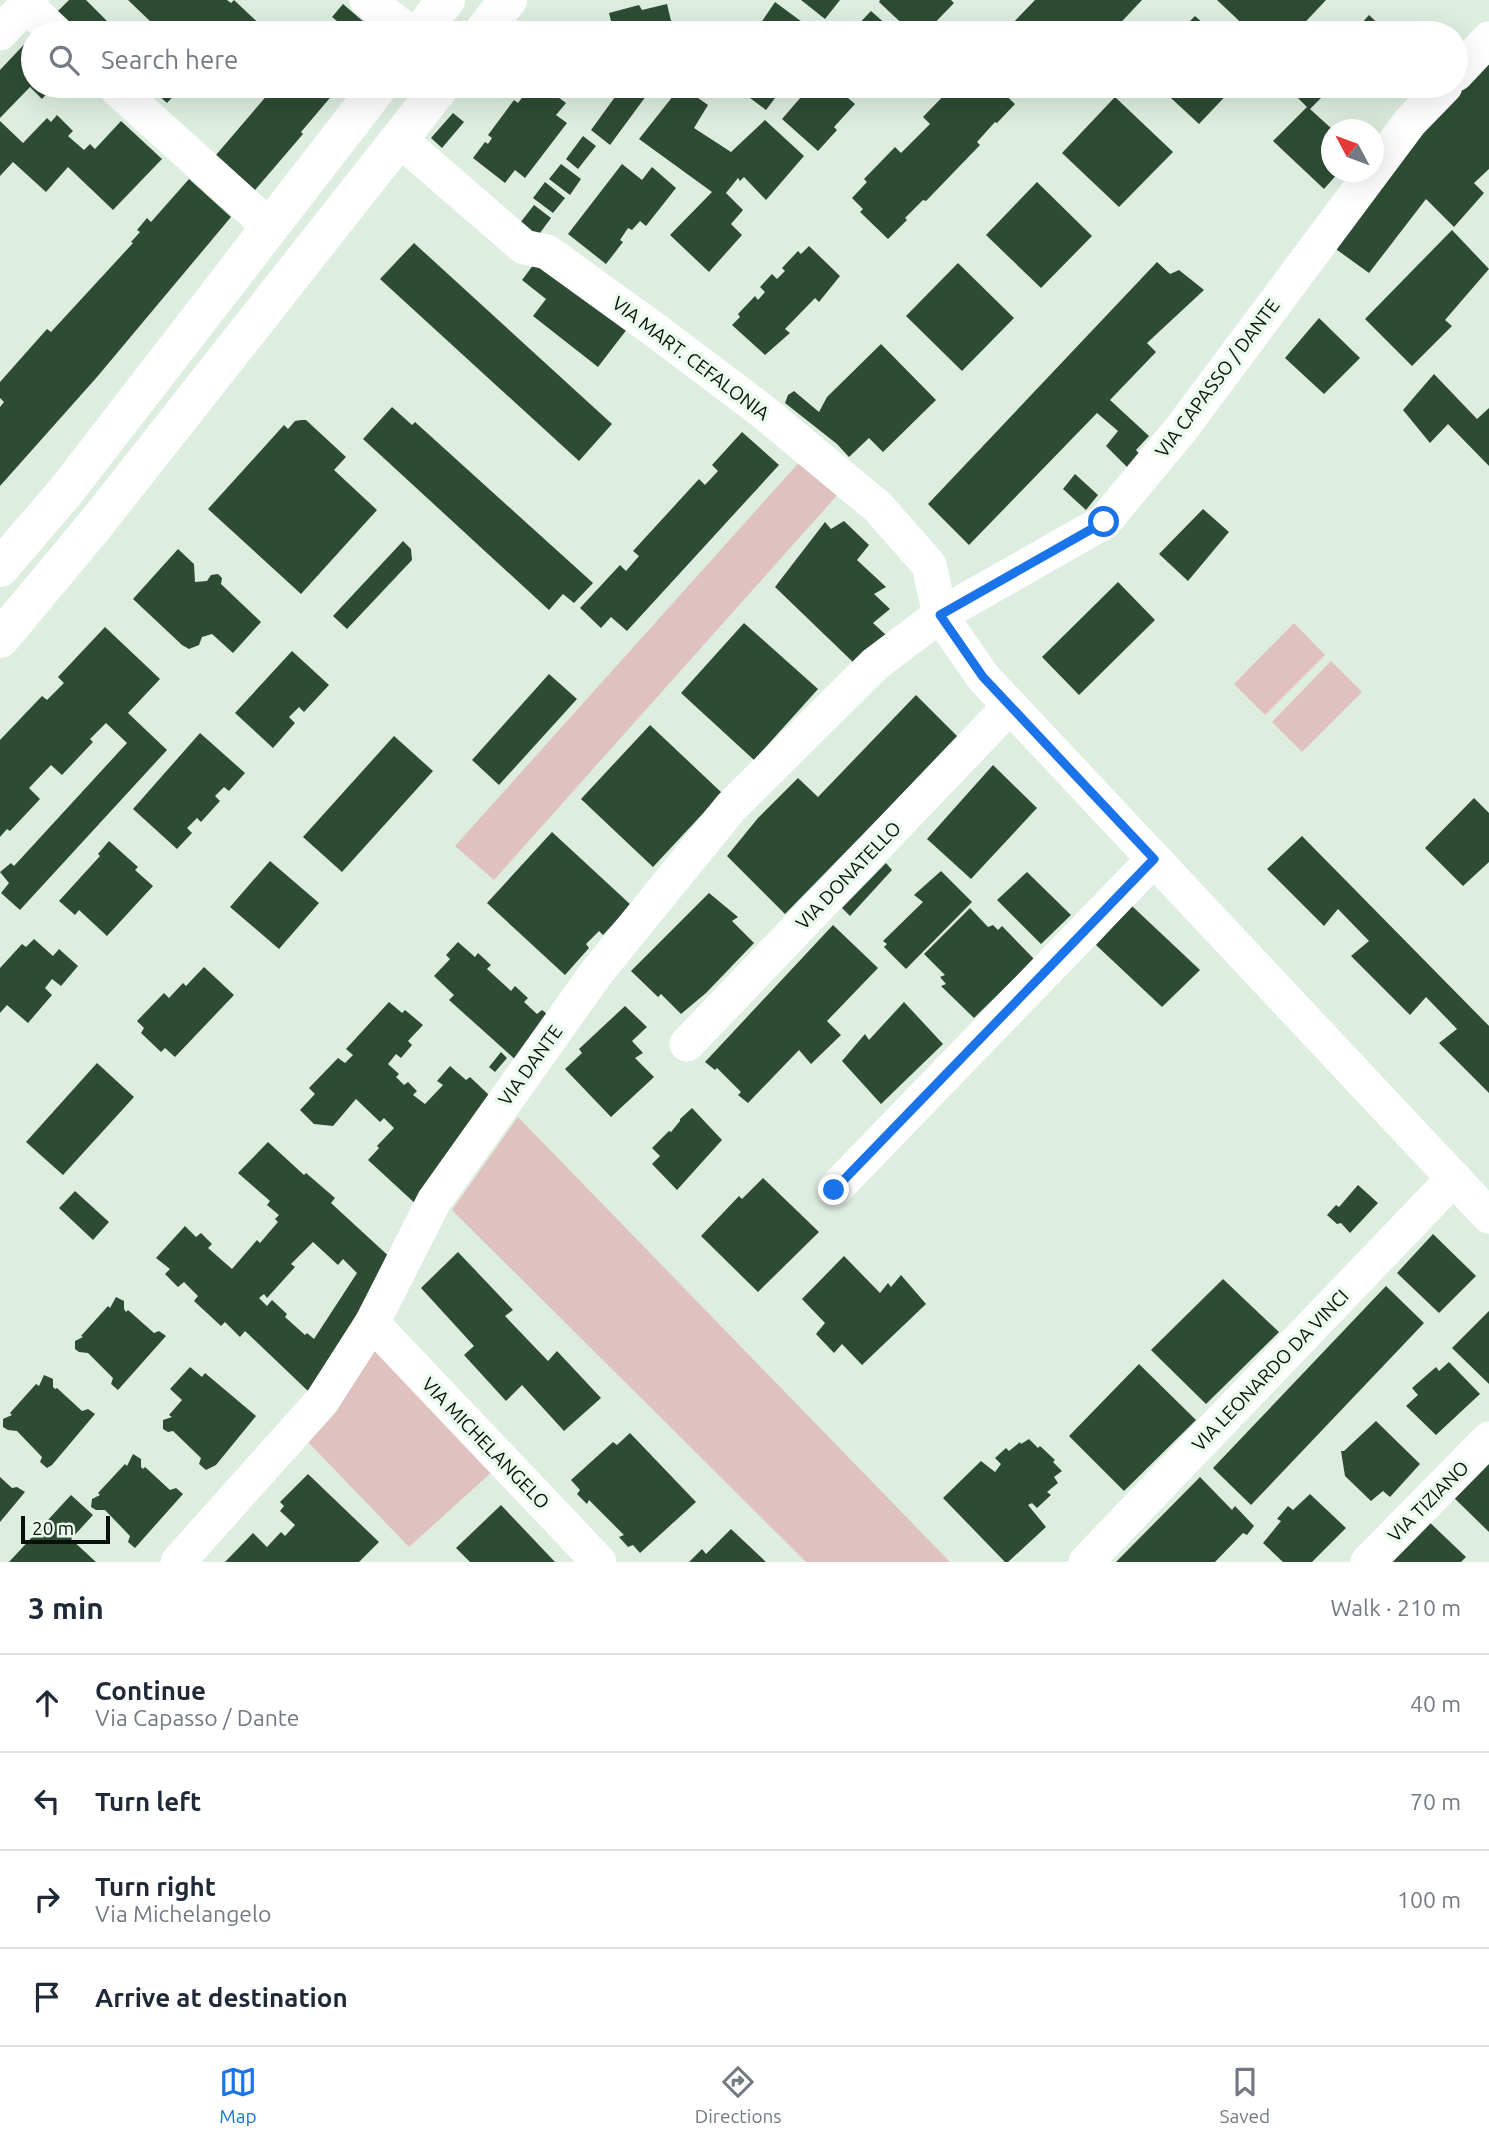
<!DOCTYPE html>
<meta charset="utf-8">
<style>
body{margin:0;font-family:Ubuntu,sans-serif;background:#f2f2f3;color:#1f2937}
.compass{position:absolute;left:1321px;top:119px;width:63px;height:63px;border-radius:50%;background:#fff;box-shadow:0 7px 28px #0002;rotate:311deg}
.scale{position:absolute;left:21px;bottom:18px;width:89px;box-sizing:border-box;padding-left:7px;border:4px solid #090f0a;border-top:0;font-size:19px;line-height:24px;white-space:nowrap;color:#090f0a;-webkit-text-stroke:5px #eafbed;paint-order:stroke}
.stop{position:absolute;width:21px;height:21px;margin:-16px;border:5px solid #1a73e8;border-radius:50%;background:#fff}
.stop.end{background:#1a73e8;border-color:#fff;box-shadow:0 2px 7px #0008}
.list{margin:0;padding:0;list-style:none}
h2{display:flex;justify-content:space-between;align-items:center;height:91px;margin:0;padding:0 28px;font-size:30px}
h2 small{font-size:23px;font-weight:400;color:#747a83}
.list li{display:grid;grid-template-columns:46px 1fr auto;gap:21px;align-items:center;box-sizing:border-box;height:98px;padding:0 28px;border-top:2px solid #e0e1e3}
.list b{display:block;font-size:26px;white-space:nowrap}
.list p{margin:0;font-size:23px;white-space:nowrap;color:#747a83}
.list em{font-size:23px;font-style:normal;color:#747a83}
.icon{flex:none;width:38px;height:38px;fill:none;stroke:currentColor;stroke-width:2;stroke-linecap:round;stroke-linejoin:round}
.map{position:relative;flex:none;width:1489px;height:1562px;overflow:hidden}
.search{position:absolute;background:#fff;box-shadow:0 7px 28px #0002;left:21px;right:21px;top:21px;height:77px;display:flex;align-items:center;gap:18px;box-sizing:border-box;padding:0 24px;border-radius:38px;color:#747a83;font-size:26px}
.sheet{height:483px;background:#fff}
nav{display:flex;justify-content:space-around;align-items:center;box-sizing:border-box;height:98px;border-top:2px solid #e0e1e3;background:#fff;font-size:19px;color:#747a83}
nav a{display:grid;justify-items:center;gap:4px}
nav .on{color:#1a73e8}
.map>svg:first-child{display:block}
.green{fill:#dfc2bf}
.building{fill:#2e4c34;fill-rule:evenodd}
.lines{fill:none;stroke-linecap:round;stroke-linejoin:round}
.street{stroke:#fff;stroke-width:35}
.primary{stroke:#fff;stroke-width:38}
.route{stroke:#1a73e8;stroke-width:9}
.labels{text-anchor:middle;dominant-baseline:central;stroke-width:7;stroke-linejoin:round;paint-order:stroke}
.street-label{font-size:19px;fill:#090f0a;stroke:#eafbed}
</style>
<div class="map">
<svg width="1489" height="1562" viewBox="0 0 1489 1562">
<rect width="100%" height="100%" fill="#ddeee0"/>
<g class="green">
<path d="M803,458L840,492L494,880L455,846Z"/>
<path d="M1294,623L1325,655L1265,715L1234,684Z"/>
<path d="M1331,661L1362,692L1302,752L1272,722Z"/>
<path d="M518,1117L950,1562H806L452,1210Z"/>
<path d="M373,1347L493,1471L409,1547L308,1442Z"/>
</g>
<g class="building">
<path d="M69,0H86L119,33H75L55,14Z"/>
<path d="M128,0H227L231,3L234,0L267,31L265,33H143L152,23Z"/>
<path d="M801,0H840L825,19Z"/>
<path d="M880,0H951L954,3L925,33L914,31L912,33L879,2Z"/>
<path d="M1035,0H1142L1111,33H1009L1013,29L1010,26Z"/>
<path d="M1217,0H1326L1295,33H1252Z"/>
<path d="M775,2L817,33H754Z"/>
<path d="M343,4L372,29L369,33H352L332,17Z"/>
<path d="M667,4L674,33H614L609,13L639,5L642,10Z"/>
<path d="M871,11L896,33H850Z"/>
<path d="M1369,15L1388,33H1353Z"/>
<path d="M1195,16L1214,33H1178Z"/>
<path d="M603,23L605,33H571V31Z"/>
<path d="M33,35V86H54L42,99L30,87L0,118V70Z"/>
<path d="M1489,59V169L1474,183L1484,193L1454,227L1426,199L1369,273L1333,247L1391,166Z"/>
<path d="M148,86H183L167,103Z"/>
<path d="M270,86H340L301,132L303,134L250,196L210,162L269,93L265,90Z"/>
<path d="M526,86H543L566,103L556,115L567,123L525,178L515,170L505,183L473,158L485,142L488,144L492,138L488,135L514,100L518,103L524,95L521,93Z"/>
<path d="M623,86H641L649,92L610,145L591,130Z"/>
<path d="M681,86L708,105L694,128L731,152L765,120L804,156L766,200L744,177L740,181L738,178L726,193L743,210L731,224L742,235L709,272L670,235L712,192L639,139Z"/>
<path d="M734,86H784L766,110Z"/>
<path d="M807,86H834L855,104L834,127L837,130L818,151L782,119L801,97L799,94Z"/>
<path d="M953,86L956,89L959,86H996L1015,104L997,123L995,122L977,142L980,145L926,201L923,200L905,218L907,220L888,239L860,212L863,209L852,198L867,182L864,179L895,147L901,153L930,124L923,117Z"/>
<path d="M1158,86H1235L1199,124Z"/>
<path d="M1302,86H1333L1310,109L1332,129V172H1339L1324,189L1273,141L1307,107L1294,94Z"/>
<path d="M1115,97L1173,152L1119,207L1062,153Z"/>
<path d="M453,113L464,122L442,148L431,138Z"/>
<path d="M57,115L73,131L68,136L84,150L90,144L95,149L121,121L162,159L113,210L68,167L46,192L13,162L0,176V121L23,143L47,118L51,122Z"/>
<path d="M583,136L596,146L578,169L566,159Z"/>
<path d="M561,164L581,179L570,195L549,179Z"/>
<path d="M622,164L642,180L652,167L676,188L646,226L640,221L632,230L628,228L620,240L623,242L606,264L568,234Z"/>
<path d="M189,179L231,217L97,377L0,486V407L4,402L0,398V382L47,329L51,332L133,243L131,242L140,232L137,230L147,218L151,222Z"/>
<path d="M545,182L565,198L553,213L533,198Z"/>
<path d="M1037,182L1092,236L1041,288L986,235Z"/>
<path d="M534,205L551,218L537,237L520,223Z"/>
<path d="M1452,230L1489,269L1445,320L1452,326L1412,366L1365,319Z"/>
<path d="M414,243L612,424L579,461L380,279Z"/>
<path d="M809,246L840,276L819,302L815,298L785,329L790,333L765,355L732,325L740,317L738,314L755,296L758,300L765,292L760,287L772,274L777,279L785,271L782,268L798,251L801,254Z"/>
<path d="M540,256L631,324L598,367L533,316L546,299L522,280Z"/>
<path d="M1157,262L1170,274L1179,270L1204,290L1147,343L1156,352L1110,400L1149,436L1136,450L1142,457L1131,471L1106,446L1118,431L1097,413L969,545L928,504Z"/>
<path d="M958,263L1014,318L962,371L906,316Z"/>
<path d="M1319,318L1360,358L1324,394L1285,358Z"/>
<path d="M881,344L936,400L883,452L869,438L849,457L837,444L785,403L788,395L794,391L819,412L827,397Z"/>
<path d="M1434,374L1477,419L1489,408V466L1448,424L1430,443L1403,410Z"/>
<path d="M392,407L412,425L415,422L593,583L574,603L563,594L549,610L363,439Z"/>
<path d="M301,420H306L346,457L334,470L377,510L301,594L208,509L284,425L288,429L295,421Z"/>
<path d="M742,432L779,465L627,631L611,617L601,628L580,608L620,565L626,571L639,556L633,551L699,479L705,485L718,471L712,465Z"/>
<path d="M1075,474L1098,495L1086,510L1063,489Z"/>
<path d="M1203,509L1229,532L1188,581L1159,554Z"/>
<path d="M844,521L869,545L857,560L886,587L874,594L890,609L873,623L886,635L855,664L775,587L825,522L831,529Z"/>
<path d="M403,541L411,549L412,560L347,629L333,616Z"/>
<path d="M178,549L194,564L195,582L207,581L211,575L218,574L222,578L221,584L261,622L233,653L212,634L202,637L199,645L189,649L182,645L133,599Z"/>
<path d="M1118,582L1155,620L1079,695L1042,657Z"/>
<path d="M744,623L818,689L754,760L681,693Z"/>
<path d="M105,627L160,679L128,713L167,750L20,910L1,893L9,883L0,872L11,863L14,866L127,743L106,723L90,739L93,742L62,775L51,765L29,788L40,799L10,831L7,829L0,837V740L42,696L47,700L64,683L58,677Z"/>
<path d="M292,651L329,685L304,712L299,707L289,717L295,723L273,748L235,713Z"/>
<path d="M549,674L577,699L499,785L472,760Z"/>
<path d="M916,695L958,737L785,914L727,856L758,818L798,778L818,797Z"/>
<path d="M650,725L722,793L653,867L581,799Z"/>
<path d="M200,733L245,773L229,791L224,787L215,796L220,801L201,822L197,818L187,828L192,833L177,849L133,809Z"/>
<path d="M394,736L433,771L342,872L303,837Z"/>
<path d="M993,765L1037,808L971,879L927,839Z"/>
<path d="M1474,798L1489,813V862L1463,886L1425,848Z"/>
<path d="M552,832L631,905L603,935L599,931L586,944L589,948L565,975L487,903Z"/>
<path d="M1302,836L1489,1026V1093L1439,1043L1457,1029L1426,997L1410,1015L1351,956L1369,941L1338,909L1324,926L1267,869Z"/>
<path d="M109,841L138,867L135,870L153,886L107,936L79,910L75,915L59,901L100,856L98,854Z"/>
<path d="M270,861L319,903L279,949L230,907Z"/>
<path d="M886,863L892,870L850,916L842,908Z"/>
<path d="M941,871L972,902L906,969L884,947L887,944L883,941L923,902L914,895Z"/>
<path d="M1027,872L1071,915L1041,944L997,900Z"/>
<path d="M709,893L738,917L732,921L754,943L706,993L681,1014L661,994L658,997L631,971Z"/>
<path d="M1132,906L1200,970L1162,1007L1096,945Z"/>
<path d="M970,908L988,927L993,925L998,930L1002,926L1034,959L974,1018L941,986L946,984L940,977L945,975L924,954Z"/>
<path d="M833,925L878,968L827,1021L841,1035L811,1064L799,1050L748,1103L738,1095L741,1092L717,1068L715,1070L705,1062Z"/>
<path d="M34,939L53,956L59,949L78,966L61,986L52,979L45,988L52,995L28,1023L7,1005L0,1013V968L22,944L26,947Z"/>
<path d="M458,942L475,957L478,953L491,965L487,969L511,991L515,986L528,998L524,1002L537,1014L542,1010L551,1017L518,1062L449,1000L454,995L434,976L450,959L446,955Z"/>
<path d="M204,967L234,995L175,1057L165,1048L161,1052L141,1033L144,1028L137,1021L164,993L169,998L183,983L186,986Z"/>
<path d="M389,1002L402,1013L405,1010L423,1025L408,1041L412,1045L401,1058L396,1054L388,1064L399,1074L396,1077L404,1085L408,1082L417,1091L413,1095L425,1104L443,1085L437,1081L450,1066L466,1080L470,1077L489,1095L419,1207L368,1160L379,1148L377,1146L394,1128L384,1118L380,1122L356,1099L333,1126L314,1124L300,1110L315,1094L309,1088L338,1058L345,1063L353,1055L346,1049Z"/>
<path d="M904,1002L943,1044L881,1104L842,1061L865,1034L869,1040Z"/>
<path d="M625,1006L647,1027L632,1041L643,1053L635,1058L654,1077L611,1117L565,1069L582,1053L579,1049Z"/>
<path d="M501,1052L507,1058L495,1072L489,1067Z"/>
<path d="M97,1063L134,1097L63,1175L26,1142Z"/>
<path d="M692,1108L722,1140L677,1190L652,1164L660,1156L652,1148L669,1131L671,1132L680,1121V1119Z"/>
<path d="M268,1142L304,1175L306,1173L335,1198L331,1203L394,1261L308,1391L245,1331L240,1337L225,1322L221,1326L194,1301L198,1296L184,1282L178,1287L165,1274L170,1269L156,1258L185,1226L196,1237L201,1233L212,1244L208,1248L232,1269L257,1240L260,1243L278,1222L275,1219L279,1215L267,1205L270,1201L238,1173ZM313,1242L338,1265L343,1259L357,1273L314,1339L307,1333L305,1335L285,1317L287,1314L272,1300L267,1306L259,1298L264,1294L267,1298L295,1267L291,1264Z"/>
<path d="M763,1178L819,1232L758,1292L701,1236L739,1196L742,1199Z"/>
<path d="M1358,1185L1378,1203L1350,1233L1341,1223L1337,1224L1327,1215L1336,1205L1339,1207Z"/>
<path d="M75,1191L109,1222L93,1240L59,1208Z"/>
<path d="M1433,1234L1476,1276L1439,1313L1397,1273Z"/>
<path d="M458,1252L513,1310L505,1316L548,1361L557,1351L601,1398L564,1431L522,1385L506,1401L464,1355L474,1346L421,1288Z"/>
<path d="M844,1256L880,1293L888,1283L891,1287L901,1275L926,1304L862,1365L842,1344L834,1353L816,1334L825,1323L802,1299Z"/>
<path d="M1223,1279L1279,1332L1206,1404L1151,1350Z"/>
<path d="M1386,1286L1424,1323L1251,1505L1213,1468Z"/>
<path d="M116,1297L124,1301V1309L126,1312L128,1310L154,1333L159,1331L166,1336L118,1390L111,1384L113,1378L88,1353L79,1352L75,1349V1341L83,1337L81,1336L108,1306L110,1308Z"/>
<path d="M1489,1311V1384L1452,1348Z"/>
<path d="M1449,1362L1480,1394L1436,1435L1406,1406L1418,1395L1412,1388L1436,1367L1439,1371Z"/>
<path d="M1139,1364L1196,1420L1124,1491L1069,1436Z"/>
<path d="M190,1367L202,1377L205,1373L256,1416L216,1465L206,1470L199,1464L201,1458L173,1431L168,1432L163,1429V1420L172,1417L169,1415L182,1400L170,1389Z"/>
<path d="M44,1375L53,1379V1387L55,1389L57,1388L82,1411L88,1409L95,1414L52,1465L47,1468L40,1462L42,1457L17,1431L8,1430L3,1427V1419L12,1415L10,1413L36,1384L39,1386Z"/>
<path d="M1376,1421L1420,1464L1390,1497L1383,1491L1371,1501L1345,1476L1341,1451H1344Z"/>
<path d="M630,1433L696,1502L640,1553L633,1545L628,1547L619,1537L624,1535L589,1500L587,1504L577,1494L580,1490L571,1480L613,1442L617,1445Z"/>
<path d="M1029,1439L1038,1448L1040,1446L1055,1460L1053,1462L1062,1471L1054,1477L1058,1483L1047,1492L1051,1495L1037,1508L1032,1503L1028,1505L1046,1527L1008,1562H1005L943,1498L981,1461L995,1472L1001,1464L995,1458L1006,1448L1009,1451L1020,1442L1021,1444Z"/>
<path d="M1489,1451V1532L1448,1492Z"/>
<path d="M133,1454L141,1459V1467L143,1469L145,1467L170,1490L176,1488L183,1494L135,1548L128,1542L130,1536L105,1510H96L91,1507L92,1499L100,1495L98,1493L125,1464L127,1466Z"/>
<path d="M308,1474L379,1542L359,1562H225L253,1533L267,1547L281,1532L285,1536L295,1525L280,1511L284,1506L280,1502Z"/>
<path d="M0,1477L12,1488L17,1487L25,1492L0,1522Z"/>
<path d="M1200,1477L1232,1510L1235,1506L1254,1526L1247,1535L1243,1533L1215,1562H1116Z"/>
<path d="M1310,1494L1346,1528L1312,1562H1283L1263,1543L1281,1521L1277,1519L1288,1506L1293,1510Z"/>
<path d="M71,1495L93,1515L71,1539L96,1562H9Z"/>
<path d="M501,1505L555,1562H470L456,1548Z"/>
<path d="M1424,1517L1466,1557L1461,1562H1392Z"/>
<path d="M731,1529L766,1562H689L702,1549L706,1554Z"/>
</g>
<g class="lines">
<g class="street">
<path d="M367,0L410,33"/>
<path d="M26,5L56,33"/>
<path d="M0,33L31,0"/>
<path d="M1456,74L1489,39"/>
<path d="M114,86L270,227"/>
<path d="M399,139L524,247L547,252L659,333L761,410L878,507L929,565L940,615L983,677L1489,1216"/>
<path d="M687,1044L1010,706"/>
<path d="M834,1190L1154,859"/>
<path d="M372,1323L599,1562"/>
<path d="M178,1562L322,1401L372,1323L434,1201L597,972L731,807L875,664L940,615L1104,522L1181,429L1410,122L1445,86"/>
<path d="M1086,1562L1454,1178"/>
<path d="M1368,1562L1489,1439"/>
</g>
<g class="primary">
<path d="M420,33L446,0"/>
<path d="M482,33L508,0"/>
<path d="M0,568L66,491L379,86"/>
<path d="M0,639L95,525L441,86"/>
</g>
</g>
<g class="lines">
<path class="route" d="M834,1190L1154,859L983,677L940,615L1104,522"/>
</g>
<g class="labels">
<g class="street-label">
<text transform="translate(691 358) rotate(37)">VIA MART. CEFALONIA</text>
<text transform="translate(1217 378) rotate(-53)">VIA CAPASSO / DANTE</text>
<text transform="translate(848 875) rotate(-46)">VIA DONATELLO</text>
<text transform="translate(530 1065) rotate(-54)">VIA DANTE</text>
<text transform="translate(1270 1370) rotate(-46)">VIA LEONARDO DA VINCI</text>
<text transform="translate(486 1443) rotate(46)">VIA MICHELANGELO</text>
<text transform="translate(1428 1501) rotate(-45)">VIA TIZIANO</text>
</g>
</g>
</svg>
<svg class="compass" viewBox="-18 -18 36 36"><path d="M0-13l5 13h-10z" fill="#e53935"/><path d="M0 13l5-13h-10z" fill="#747a83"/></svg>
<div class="scale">20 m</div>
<div class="stop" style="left:1104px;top:522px"></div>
<div class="stop end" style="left:834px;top:1190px"></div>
<div class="search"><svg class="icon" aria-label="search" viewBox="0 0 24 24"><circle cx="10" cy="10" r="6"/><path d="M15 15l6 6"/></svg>Search here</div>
</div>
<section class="sheet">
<h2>3 min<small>Walk · 210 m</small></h2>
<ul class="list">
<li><svg class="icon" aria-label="ahead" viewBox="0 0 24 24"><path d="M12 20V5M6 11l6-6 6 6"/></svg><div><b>Continue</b><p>Via Capasso / Dante</p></div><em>40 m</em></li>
<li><svg class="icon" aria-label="left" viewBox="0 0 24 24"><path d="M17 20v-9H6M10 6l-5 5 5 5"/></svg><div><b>Turn left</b></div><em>70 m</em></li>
<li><svg class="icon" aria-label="right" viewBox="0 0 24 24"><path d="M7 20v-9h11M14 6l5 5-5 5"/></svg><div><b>Turn right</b><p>Via Michelangelo</p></div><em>100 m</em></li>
<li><svg class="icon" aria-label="arrive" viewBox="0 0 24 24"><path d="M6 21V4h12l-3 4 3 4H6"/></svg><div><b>Arrive at destination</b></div></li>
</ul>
</section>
<nav>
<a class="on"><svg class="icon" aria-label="map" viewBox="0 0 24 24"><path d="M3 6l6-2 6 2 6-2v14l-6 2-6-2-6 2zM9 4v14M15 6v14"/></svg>Map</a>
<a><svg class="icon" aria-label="directions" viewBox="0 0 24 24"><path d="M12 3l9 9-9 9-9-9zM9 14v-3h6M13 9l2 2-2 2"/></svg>Directions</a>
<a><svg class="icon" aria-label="saved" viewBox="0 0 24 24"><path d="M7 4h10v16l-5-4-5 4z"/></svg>Saved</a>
</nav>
